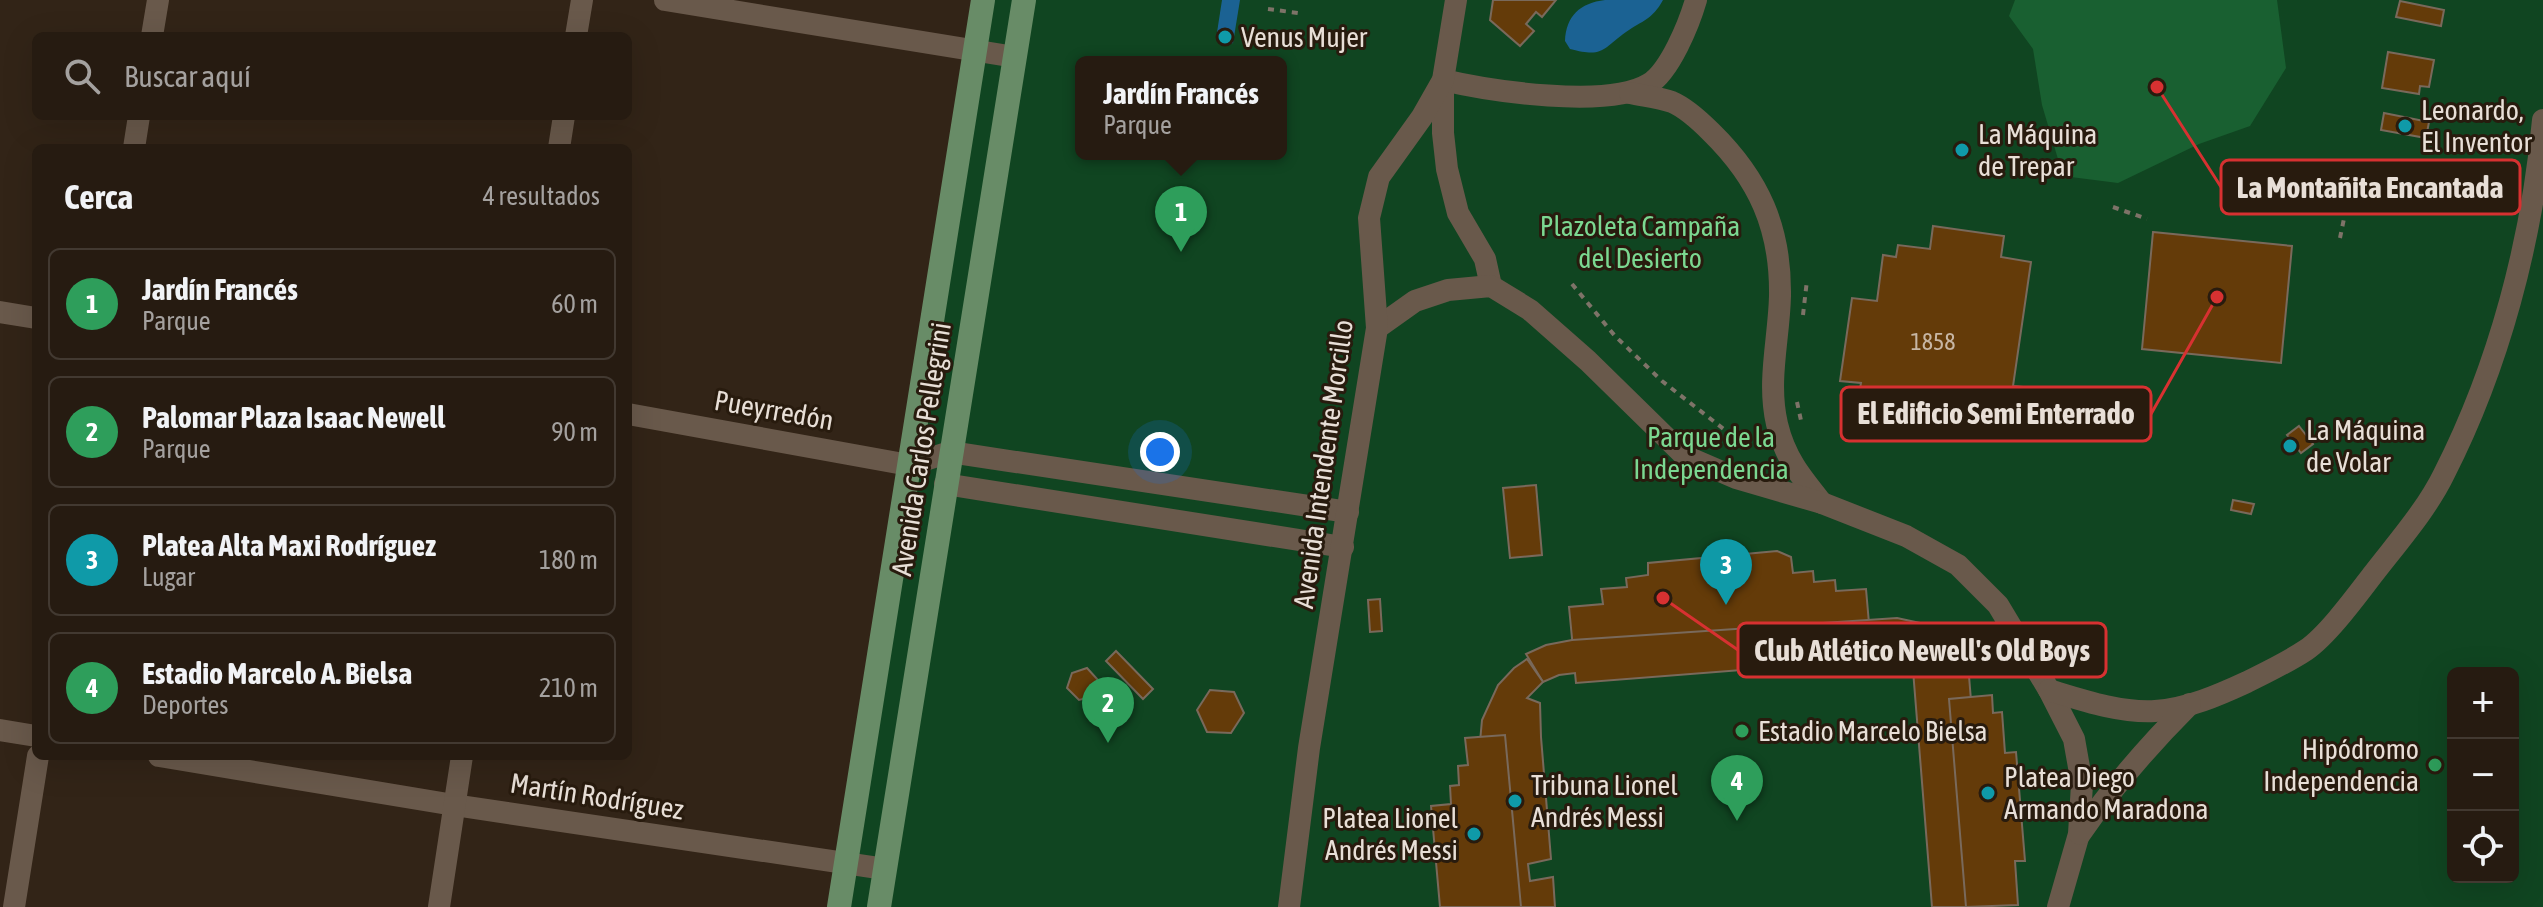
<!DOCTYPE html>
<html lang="es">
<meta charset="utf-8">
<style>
body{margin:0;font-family:"Asap Condensed",sans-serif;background:#2e241a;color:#f1f3f6}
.controls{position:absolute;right:24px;bottom:24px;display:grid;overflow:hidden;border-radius:12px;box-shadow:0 8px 32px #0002}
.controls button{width:72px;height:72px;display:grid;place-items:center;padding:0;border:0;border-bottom:2px solid #423931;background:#261b11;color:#f1f3f6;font:40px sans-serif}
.you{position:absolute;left:1160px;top:452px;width:28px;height:28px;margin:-20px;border:6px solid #fff;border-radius:50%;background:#1a73e8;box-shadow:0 0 0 12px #1a73e833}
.badge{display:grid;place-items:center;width:52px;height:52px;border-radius:50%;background:#ea580c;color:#fff;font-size:26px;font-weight:700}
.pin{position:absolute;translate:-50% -66px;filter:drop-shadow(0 2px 4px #0008)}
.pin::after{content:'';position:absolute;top:42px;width:28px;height:24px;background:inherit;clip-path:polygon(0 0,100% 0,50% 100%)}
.popup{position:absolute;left:1075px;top:56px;width:212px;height:104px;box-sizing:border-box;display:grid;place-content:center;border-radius:12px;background:#261b11;filter:drop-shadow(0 2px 6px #0005);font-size:26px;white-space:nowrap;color:#a4a19f}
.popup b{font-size:30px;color:#f1f3f6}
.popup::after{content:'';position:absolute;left:50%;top:100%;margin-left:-16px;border:16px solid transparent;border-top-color:#261b11}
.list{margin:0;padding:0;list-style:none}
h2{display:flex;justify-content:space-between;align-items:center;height:104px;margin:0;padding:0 32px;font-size:34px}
h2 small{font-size:26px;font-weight:400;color:#a4a19f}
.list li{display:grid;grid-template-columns:52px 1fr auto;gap:24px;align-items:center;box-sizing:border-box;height:112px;margin:0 16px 16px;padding:0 16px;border:2px solid #423931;border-radius:12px}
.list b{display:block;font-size:30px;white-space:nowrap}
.list p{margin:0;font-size:26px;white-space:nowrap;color:#a4a19f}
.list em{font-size:26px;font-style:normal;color:#a4a19f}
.icon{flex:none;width:44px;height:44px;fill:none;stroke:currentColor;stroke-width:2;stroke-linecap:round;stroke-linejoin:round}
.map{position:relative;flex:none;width:2543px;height:907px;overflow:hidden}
.search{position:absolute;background:#261b11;box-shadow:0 8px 32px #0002;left:32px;top:32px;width:600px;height:88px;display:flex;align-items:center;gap:20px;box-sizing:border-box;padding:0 28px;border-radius:12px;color:#a4a19f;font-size:30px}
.panel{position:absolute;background:#261b11;box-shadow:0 8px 32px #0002;left:32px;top:144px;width:600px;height:616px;border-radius:12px}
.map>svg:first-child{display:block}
.green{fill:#104521;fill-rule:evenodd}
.forest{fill:#196031}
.water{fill:#1b6293}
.building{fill:#643b09;stroke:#79695b;stroke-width:2}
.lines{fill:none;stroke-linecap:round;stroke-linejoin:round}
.path{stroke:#7e7368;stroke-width:4;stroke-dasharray:6 6;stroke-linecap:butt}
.street{stroke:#69594b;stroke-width:22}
.primary{stroke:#688c67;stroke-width:24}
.culture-dot{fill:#0f9aa8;stroke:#281b0e;stroke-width:3}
.leisure-dot{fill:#2e9e5b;stroke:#281b0e;stroke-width:3}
.labels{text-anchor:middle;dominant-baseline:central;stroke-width:6;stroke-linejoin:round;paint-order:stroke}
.number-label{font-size:24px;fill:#c7b6a4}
.poi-label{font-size:28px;fill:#e8dfd7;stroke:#281b0e;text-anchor:start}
.park-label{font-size:28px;fill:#7bd891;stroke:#281b0e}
.street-label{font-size:28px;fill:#e8dfd7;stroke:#281b0e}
.leader{fill:none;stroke:#d73131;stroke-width:3}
.callout-dot{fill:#d73131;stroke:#281b0e;stroke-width:3}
.callout{fill:#281b0e;stroke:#d73131;stroke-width:3}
.callout-label{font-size:30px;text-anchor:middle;font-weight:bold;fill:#e8dfd7}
</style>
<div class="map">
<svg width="2543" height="907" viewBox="0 0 2543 907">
<rect width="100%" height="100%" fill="#322417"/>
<path class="green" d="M983,0H2543V907H839ZM1081,62H1281V154H1081ZM2453,673H2513V877H2453Z"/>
<path class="forest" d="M2015,0H2277L2286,68L2250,126L2199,144L2118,183L2063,176L2042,105L2033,49L2009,16Z"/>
<g class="water">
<path d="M1222,0H1240L1233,43L1227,45L1220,44L1216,39Z"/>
<path d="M1605,0H1663C1652,20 1643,20 1626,32C1602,49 1604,58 1570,49L1565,41C1566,16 1580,3 1605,0Z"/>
</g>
<g class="building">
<path d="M1493,0H1556L1542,17L1536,12L1526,24L1534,31L1520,46L1490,20Z"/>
<path d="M2400,1L2444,10L2441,26L2396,17Z"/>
<path d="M2388,52L2434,60L2429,87L2420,86L2419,94L2382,88Z"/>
<path d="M2384,113L2429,122L2426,138L2381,130Z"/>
<path d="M1933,226L2004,236L2001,257L2031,262L2013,386L2032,388L2026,432L1921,416L1919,426L1855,417L1861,383L1840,381L1852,298L1877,301L1883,255L1896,257L1898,245L1930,249Z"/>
<path d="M2153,232L2292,246L2281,363L2142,349Z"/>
<path d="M2299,426L2313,444L2301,453L2287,435Z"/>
<path d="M1536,485L1542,555L1510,558L1503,488Z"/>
<path d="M2233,500L2254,504L2251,514L2231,510Z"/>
<path d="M1777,551L1791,557L1793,573L1813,571L1814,582L1835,580L1836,591L1866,589L1870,635L1574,659L1569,607L1603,604L1601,589L1627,587L1626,578L1648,575V563Z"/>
<path d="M1380,599L1382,631L1370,632L1368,600Z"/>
<path d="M1897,618L1920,623L1940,635L1925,660L1909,650L1905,661L1896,658L1576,683L1575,673L1559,675L1543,682L1526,654L1546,645L1572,640Z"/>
<path d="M1940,635L1969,676L1988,907H1932L1913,670L1925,660Z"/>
<path d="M1116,651L1153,689L1143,699L1106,661Z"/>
<path d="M1527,659L1543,682L1527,698L1540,703L1541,737L1551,859L1528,864L1530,881L1553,877L1555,907H1493L1480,742L1482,720L1498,685L1514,668Z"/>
<path d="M1087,668L1098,680L1095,696L1079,700L1067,688L1072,673Z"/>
<path d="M1210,690L1234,692L1244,713L1231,733L1207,732L1197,710Z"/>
<path d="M1992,695L1993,713L2002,712L2005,753L2016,752L2025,861H2015L2018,905L1966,907L1949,699Z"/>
<path d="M1505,735L1521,907H1440L1431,806L1451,804L1450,786L1459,785L1458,766L1468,765L1465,738Z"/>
</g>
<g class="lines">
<g class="path">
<path d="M1268,9L1298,13"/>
<path d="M1281,96L1285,97"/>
<path d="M2113,207L2147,219"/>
<path d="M2340,238L2355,165"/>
<path d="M1572,284L1615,336L1662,381L1739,441"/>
<path d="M1803,315L1807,280"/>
<path d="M1797,402L1802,425"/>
</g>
<g class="street">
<path d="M665,0L1015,57"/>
<path d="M152,36L158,0"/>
<path d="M576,36L582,0"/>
<path d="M1443,80C1490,91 1608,109 1649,84C1670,71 1689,24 1696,0"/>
<path d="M1443,81V133L1447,169L1458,213L1485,259L1491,286"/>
<path d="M1630,93C1644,96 1659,97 1672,102C1686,108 1701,122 1711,132C1759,179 1781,228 1780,296C1779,339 1767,381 1777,424C1785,458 1801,477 1822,503"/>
<path d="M134,148L139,116"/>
<path d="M559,148L564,116"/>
<path d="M0,312L36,318"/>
<path d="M1377,328L1415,301L1448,290L1491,286L1530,310L1588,361L1685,456L1736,478L1822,503L1906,536L1958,565L1998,605L2049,690L2074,739L2082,784L2079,834L2058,907"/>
<path d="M628,414L909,465L950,452L1348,512"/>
<path d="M945,484L1343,547"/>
<path d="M2049,690C2082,700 2120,713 2155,711C2187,709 2219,695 2247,682C2267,672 2288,662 2306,650C2328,635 2357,595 2374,573C2398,542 2427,509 2444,474C2499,366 2532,241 2543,120"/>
<path d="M0,730L36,736"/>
<path d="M159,756L454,805L885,869"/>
<path d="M2080,834C2113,786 2149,745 2190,704"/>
<path d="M14,907L38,756"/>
<path d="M439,907L462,756"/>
<path d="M1289,907L1309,748L1377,328L1369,218L1379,177L1422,117L1443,80L1456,0"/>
</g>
<g class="primary">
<path d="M839,907L983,0"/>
<path d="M879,907L1024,0"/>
</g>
</g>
<g class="culture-dot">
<circle cx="1225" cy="37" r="8"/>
<circle cx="2405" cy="126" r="8"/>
<circle cx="1962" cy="150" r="8"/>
<circle cx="2290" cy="446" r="8"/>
<circle cx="1988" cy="793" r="8"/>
<circle cx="1515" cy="801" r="8"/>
<circle cx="1474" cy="834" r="8"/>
</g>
<g class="leisure-dot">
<circle cx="1742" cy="731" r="8"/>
<circle cx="2435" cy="765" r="8"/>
</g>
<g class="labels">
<g class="number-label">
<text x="1933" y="341">1858</text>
</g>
<g class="poi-label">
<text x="1241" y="37">Venus Mujer</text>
<text x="2421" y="110">Leonardo,<tspan x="2421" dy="32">El Inventor</tspan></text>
<text x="1978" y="134">La Máquina<tspan x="1978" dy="32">de Trepar</tspan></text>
<text x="2306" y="430">La Máquina<tspan x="2306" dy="32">de Volar</tspan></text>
<text x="1758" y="731">Estadio Marcelo Bielsa</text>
<text x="2419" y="749" text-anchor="end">Hipódromo<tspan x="2419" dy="32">Independencia</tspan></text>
<text x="2004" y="777">Platea Diego<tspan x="2004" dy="32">Armando Maradona</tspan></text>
<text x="1531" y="785">Tribuna Lionel<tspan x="1531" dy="32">Andrés Messi</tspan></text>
<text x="1458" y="818" text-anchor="end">Platea Lionel<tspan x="1458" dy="32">Andrés Messi</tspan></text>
</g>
<g class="park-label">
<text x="1640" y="226">Plazoleta Campaña<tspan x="1640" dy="32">del Desierto</tspan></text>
<text x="1711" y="437">Parque de la<tspan x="1711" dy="32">Independencia</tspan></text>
</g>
<g class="street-label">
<text transform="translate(774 410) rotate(10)">Pueyrredón</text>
<text transform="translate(921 449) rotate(-81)">Avenida Carlos Pellegrini</text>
<text transform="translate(1323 464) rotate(-82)">Avenida Intendente Morcillo</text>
<text transform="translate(597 796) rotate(9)">Martín Rodríguez</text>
</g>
</g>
<path class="leader" d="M2157 87L2221 187M2217 297L2151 414M1663 598L1738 650"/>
<g class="callout-dot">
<circle cx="2157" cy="87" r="8"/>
<circle cx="2217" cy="297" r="8"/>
<circle cx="1663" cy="598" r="8"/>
</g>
<g class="callout">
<rect x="2221" y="160" width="299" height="54" rx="8"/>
<rect x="1841" y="387" width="310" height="54" rx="8"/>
<rect x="1738" y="623" width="368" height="54" rx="8"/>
</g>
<g class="callout-label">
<text x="2370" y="198">La Montañita Encantada</text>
<text x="1996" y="424">El Edificio Semi Enterrado</text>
<text x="1922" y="661">Club Atlético Newell's Old Boys</text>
</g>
</svg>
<div class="controls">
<button>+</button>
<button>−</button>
<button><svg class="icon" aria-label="locate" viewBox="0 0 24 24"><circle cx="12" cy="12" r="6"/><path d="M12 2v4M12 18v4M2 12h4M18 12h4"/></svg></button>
</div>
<div class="you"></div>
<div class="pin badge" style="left:1181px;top:252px;background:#2e9e5b">1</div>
<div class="popup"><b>Jardín Francés</b>Parque</div>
<div class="pin badge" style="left:1108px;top:743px;background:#2e9e5b">2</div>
<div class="pin badge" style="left:1726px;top:605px;background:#0f9aa8">3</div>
<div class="pin badge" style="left:1737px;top:821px;background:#2e9e5b">4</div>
<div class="search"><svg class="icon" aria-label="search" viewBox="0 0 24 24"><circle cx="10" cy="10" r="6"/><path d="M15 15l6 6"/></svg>Buscar aquí</div>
<section class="panel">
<h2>Cerca<small>4 resultados</small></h2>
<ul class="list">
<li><span class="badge" style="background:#2e9e5b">1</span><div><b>Jardín Francés</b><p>Parque</p></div><em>60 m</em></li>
<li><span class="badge" style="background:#2e9e5b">2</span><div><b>Palomar Plaza Isaac Newell</b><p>Parque</p></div><em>90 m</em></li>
<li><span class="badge" style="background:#0f9aa8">3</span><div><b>Platea Alta Maxi Rodríguez</b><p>Lugar</p></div><em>180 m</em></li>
<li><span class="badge" style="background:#2e9e5b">4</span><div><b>Estadio Marcelo A. Bielsa</b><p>Deportes</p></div><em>210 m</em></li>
</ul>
</section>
</div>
